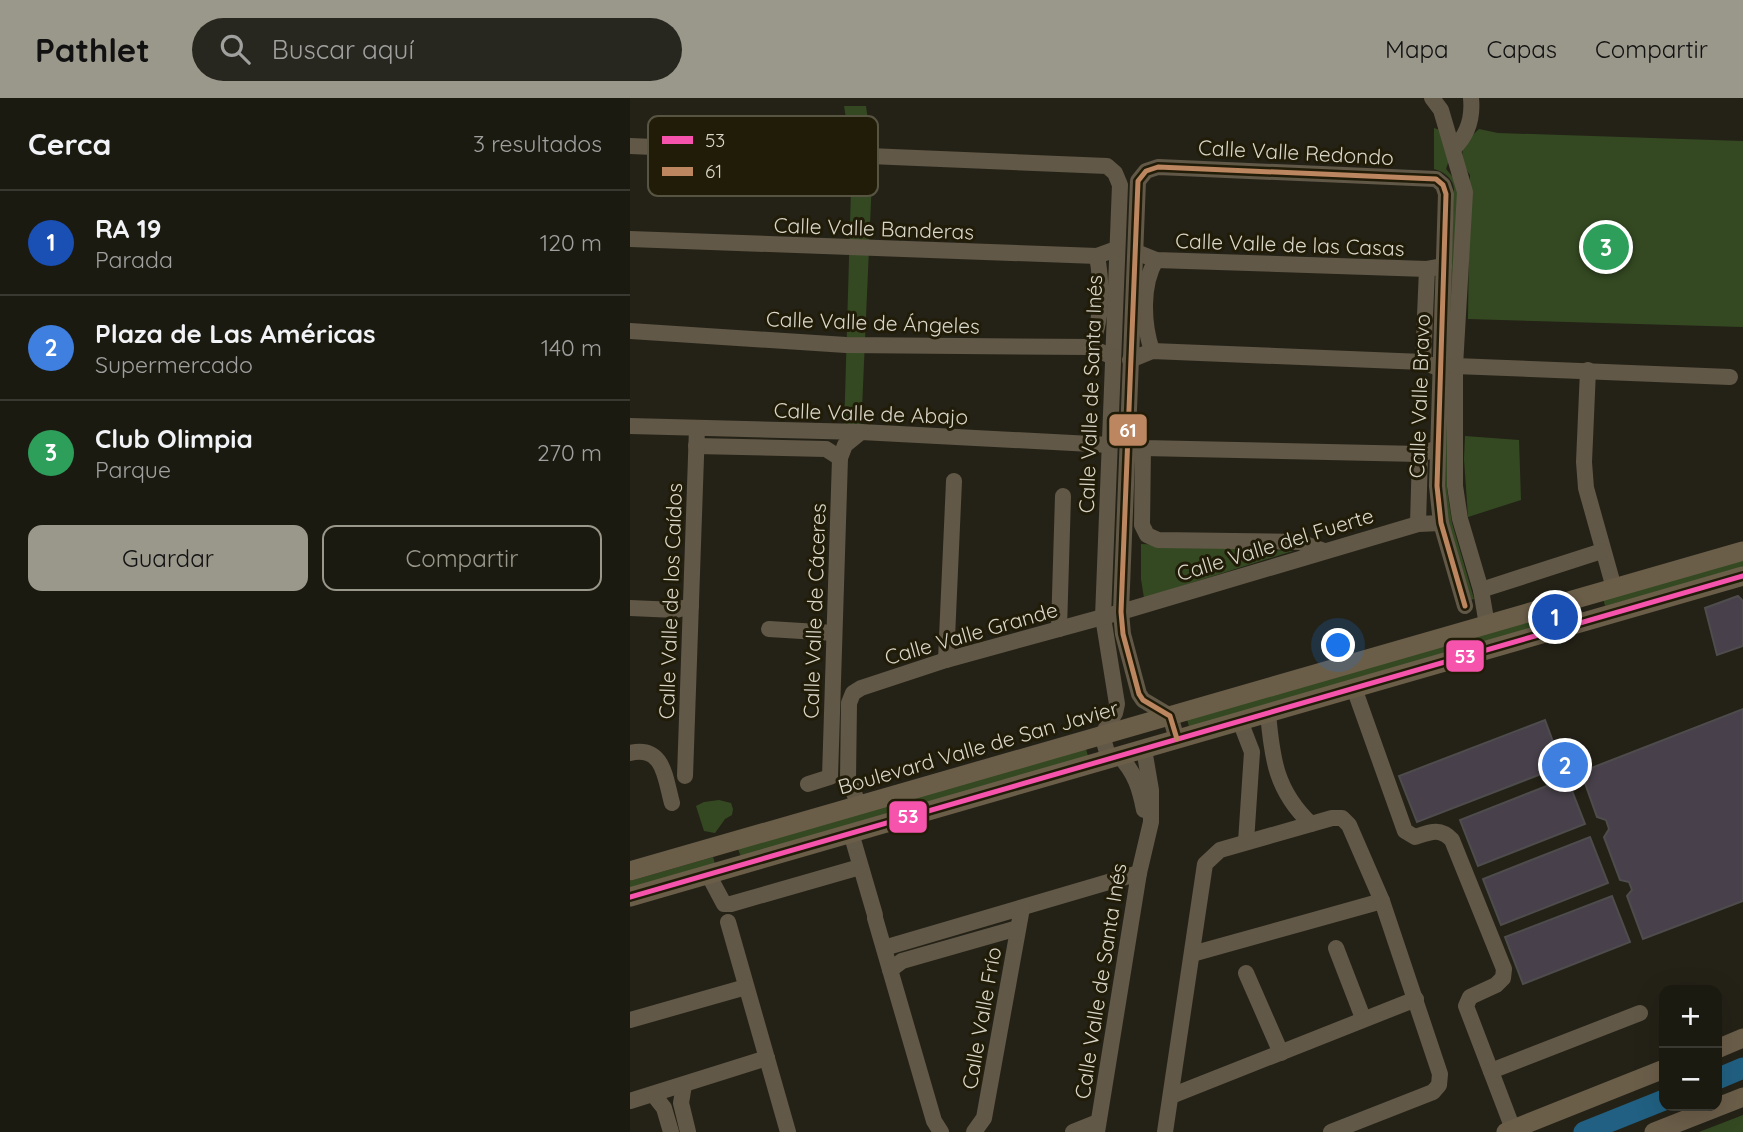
<!DOCTYPE html>
<html lang="es">
<meta charset="utf-8">
<style>
body{margin:0;font-family:Quicksand,sans-serif;background:#28271f;color:#f1f3f6}
.controls{position:absolute;right:21px;bottom:21px;display:grid;overflow:hidden;border-radius:14px;box-shadow:0 7px 28px #0002}
.controls button{width:63px;height:63px;display:grid;place-items:center;padding:0;border:0;border-bottom:2px solid #393831;background:#1b1a11;color:#f1f3f6;font:35px sans-serif}
.you{position:absolute;left:709px;top:548px;width:24px;height:24px;margin:-18px;border:5px solid #fff;border-radius:50%;background:#1a73e8;box-shadow:0 0 0 10px #1a73e833}
.badge{display:grid;place-items:center;width:46px;height:46px;border-radius:50%;background:#9a978b;color:#fff;font-size:23px;font-weight:700}
.pin{position:absolute;translate:-50% -50%;border:4px solid #fff;box-shadow:0 2px 7px #0006}
.list{margin:0;padding:0;list-style:none}
h2{display:flex;justify-content:space-between;align-items:center;height:91px;margin:0;padding:0 28px;font-size:30px}
h2 small{font-size:23px;font-weight:400;color:#a0a19f}
.list li{display:grid;grid-template-columns:46px 1fr auto;gap:21px;align-items:center;box-sizing:border-box;height:105px;padding:0 28px;border-top:2px solid #393831}
.list b{display:block;font-size:26px;white-space:nowrap}
.list p{margin:0;font-size:23px;white-space:nowrap;color:#a0a19f}
.list em{font-size:23px;font-style:normal;color:#a0a19f}
.actions{display:flex;gap:14px;padding:21px 28px}
.actions a{flex:1;padding:16px 0;border:2px solid #9a978b;border-radius:14px;text-align:center;font-size:24px;color:#9a978b}
.actions .main{background:#9a978b;color:#111}
.icon{flex:none;width:38px;height:38px;fill:none;stroke:currentColor;stroke-width:2;stroke-linecap:round;stroke-linejoin:round}
.map{position:relative;flex:none;width:1113px;height:1034px;overflow:hidden}
header{display:flex;align-items:center;gap:42px;box-sizing:border-box;height:98px;padding:0 35px;background:#9a978b;color:#111}
header strong{font-size:33px}
nav{display:flex;gap:38px;margin-inline-start:auto;font-size:24px}
.search{width:490px;height:63px;background:#28271f;display:flex;align-items:center;gap:18px;box-sizing:border-box;padding:0 24px;border-radius:38px;color:#a0a19f;font-size:26px}
main{display:flex}
aside{flex:1;background:#1b1a11}
.map>svg:first-child{display:block}
.green{fill:#344922}
.lines{fill:none;stroke-linecap:round;stroke-linejoin:round}
.river{stroke:#216082;stroke-width:21}
.building{fill:#48414b;stroke:#4e4c4c;stroke-width:2}
.minor{stroke:#625847;stroke-width:16}
.major{stroke:#6b5e49;stroke-width:19}
.bus-1-casing{stroke:#211c08;stroke-width:10}
.bus-2-casing{stroke:#211c08;stroke-width:10}
.bus-1{stroke:#f653ac;stroke-width:5}
.bus-2{stroke:#bb8660;stroke-width:5}
.labels{text-anchor:middle;dominant-baseline:central;stroke-width:6;stroke-linejoin:round;paint-order:stroke}
.street-label{font-size:21px;fill:#d9d6ca;stroke:#211c08}
.key{fill:#211c08;stroke:#585442;stroke-width:2}
.key-label{font-size:19px;fill:#d9d6ca}
.line-badge{stroke:#211c08;stroke-width:2.5}
.badge-label{font-size:19px;text-anchor:middle;font-weight:bold;fill:#fff}
</style>
<header>
<strong>Pathlet</strong>
<div class="search"><svg class="icon" aria-label="search" viewBox="0 0 24 24"><circle cx="10" cy="10" r="6"/><path d="M15 15l6 6"/></svg>Buscar aquí</div>
<nav><a>Mapa</a><a>Capas</a><a>Compartir</a></nav>
</header>
<main>
<aside>
<h2>Cerca<small>3 resultados</small></h2>
<ul class="list">
<li><span class="badge" style="background:#1a4fb4">1</span><div><b>RA 19</b><p>Parada</p></div><em>120 m</em></li>
<li><span class="badge" style="background:#3f7fe0">2</span><div><b>Plaza de Las Américas</b><p>Supermercado</p></div><em>140 m</em></li>
<li><span class="badge" style="background:#2e9e5b">3</span><div><b>Club Olimpia</b><p>Parque</p></div><em>270 m</em></li>
</ul>
<div class="actions"><a class="main">Guardar</a><a>Compartir</a></div>
</aside>
<div class="map">
<svg width="1113" height="1034" viewBox="0 0 1113 1034">
<rect width="100%" height="100%" fill="#242217"/>
<g class="green">
<path d="M214,8H236L243,58L231,334H214L222,57Z"/>
<path d="M804,30L810,32L819,62L816,71L827,84L828,90L817,391L822,425L844,501L840,502L818,426L813,392L824,91C823,80 814,74 804,71Z"/>
<path d="M849,31L868,35L1113,43V229L838,221L840,77C826,57 832,46 849,31Z"/>
<path d="M835,338L889,342L891,402L838,419L834,361Z"/>
<path d="M511,446L663,453L514,500L511,481Z"/>
<path d="M1113,460V469L975,508L973,500Z"/>
<path d="M950,507L952,515L559,629L557,621Z"/>
<path d="M456,651L458,658L111,759L108,751Z"/>
<path d="M89,702L101,705L103,711L102,717L95,721L85,735L74,733L66,708L74,704Z"/>
<path d="M83,759L85,766L0,791V783Z"/>
<path d="M1113,1017V1034H1069Z"/>
</g>
<g class="lines">
<g class="river">
<path d="M1087,981L1113,970"/>
<path d="M954,1034L1034,1002"/>
</g>
</g>
<g class="building">
<path d="M1108,498L1113,503V548L1087,557L1075,510Z"/>
<path d="M1113,611V803L1013,841L997,798L1002,792L999,784L990,782L974,739L979,731L976,722L967,719L951,674Z"/>
<path d="M915,622L932,668L787,724L769,678Z"/>
<path d="M937,680L955,726L848,768L830,722Z"/>
<path d="M960,739L978,785L871,827L853,781Z"/>
<path d="M982,798L1000,844L893,886L875,839Z"/>
</g>
<g class="lines">
<g class="minor">
<path d="M802,0L811,12L835,94L825,268V388L830,421L851,492L857,527"/>
<path d="M0,48L477,68L485,75L490,87L473,519L487,606L485,615L472,637L479,661"/>
<path d="M823,51C838,37 843,20 841,0"/>
<path d="M0,141L467,158L486,151"/>
<path d="M506,154L526,162L797,171L814,168"/>
<path d="M0,233L216,247L460,249L483,259"/>
<path d="M460,249C473,223 472,186 467,158"/>
<path d="M522,253C513,226 511,187 526,162"/>
<path d="M500,262L522,253L793,264L811,271"/>
<path d="M793,264L797,171"/>
<path d="M825,268L1100,279"/>
<path d="M958,272L954,364L956,390L984,490"/>
<path d="M0,328L231,334L480,347"/>
<path d="M499,344L513,350L790,356L806,351"/>
<path d="M66,348L196,351L210,360"/>
<path d="M513,350L512,427L517,437L528,442L670,444L694,453"/>
<path d="M788,426L790,356"/>
<path d="M851,492L972,453"/>
<path d="M0,510L46,512L61,508"/>
<path d="M139,531L204,535"/>
<path d="M429,531L433,398"/>
<path d="M316,562L324,383"/>
<path d="M724,590L775,733L785,739C800,734 810,729 822,742L874,871L873,880L866,887L840,899L836,908L883,1031"/>
<path d="M638,615C642,661 646,693 681,726"/>
<path d="M610,623L622,654L616,744"/>
<path d="M547,641L540,618L513,602L509,596L493,536L491,514L508,83L516,73L528,69L806,81L813,87L816,96L807,388L811,425L835,508"/>
<path d="M0,655C34,647 35,680 42,705"/>
<path d="M489,658C505,674 510,691 514,712"/>
<path d="M55,678L67,330"/>
<path d="M178,686L200,679L210,360L215,347L231,334"/>
<path d="M229,707L218,681L219,605L223,595L231,590L316,562L491,514L788,426L811,425"/>
<path d="M221,735L245,817"/>
<path d="M78,776L94,806H101L230,769"/>
<path d="M245,820L304,1023L311,1034"/>
<path d="M98,824L158,1034"/>
<path d="M254,850L509,775"/>
<path d="M706,850L733,920"/>
<path d="M562,856L752,803"/>
<path d="M260,872L272,863L388,830"/>
<path d="M616,875L651,955"/>
<path d="M0,922L116,889"/>
<path d="M861,973L1010,915"/>
<path d="M54,987L51,1005L58,1034"/>
<path d="M23,996L34,1010L41,1034"/>
<path d="M541,998L786,901"/>
<path d="M0,1003L137,960"/>
<path d="M344,1034L354,1020L392,810"/>
<path d="M443,1034L468,1024"/>
<path d="M467,1034L509,775L521,724V692L514,651"/>
<path d="M535,1034L575,766L590,752L702,720H712L719,727L752,803L810,976L809,987L803,994L701,1034"/>
</g>
<g class="major">
<path d="M0,773L1113,453"/>
<path d="M0,799L1113,478"/>
<path d="M1087,951L1113,940"/>
<path d="M876,1034L1034,971"/>
<path d="M1024,1034L1113,999"/>
</g>
<defs>
<path id="bus-1" d="M0,799L1113,478"/>
<path id="bus-2" d="M547,641L540,618L513,602L509,596L493,536L491,514L508,83L516,73L528,69L806,81L813,87L816,96L807,388L811,425L835,508"/>
</defs>
<use href="#bus-1" class="bus-1-casing"/>
<use href="#bus-2" class="bus-2-casing"/>
<use href="#bus-1" class="bus-1"/>
<use href="#bus-2" class="bus-2"/>
</g>
<g class="labels">
<g class="street-label">
<text transform="translate(666 54) rotate(3)">Calle Valle Redondo</text>
<text transform="translate(244 130) rotate(2)">Calle Valle Banderas</text>
<text transform="translate(660 146) rotate(2)">Calle Valle de las Casas</text>
<text transform="translate(243 224) rotate(2)">Calle Valle de Ángeles</text>
<text transform="translate(460 296) rotate(-88)">Calle Valle de Santa Inés</text>
<text transform="translate(789 298) rotate(-88)">Calle Valle Bravo</text>
<text transform="translate(241 315) rotate(2)">Calle Valle de Abajo</text>
<text transform="translate(645 446) rotate(-17)">Calle Valle del Fuerte</text>
<text transform="translate(40 503) rotate(-88)">Calle Valle de los Caídos</text>
<text transform="translate(184 513) rotate(-88)">Calle Valle de Cáceres</text>
<text transform="translate(341 535) rotate(-16)">Calle Valle Grande</text>
<text transform="translate(348 649) rotate(-16)">Boulevard Valle de San Javier</text>
<text transform="translate(470 883) rotate(-81)">Calle Valle de Santa Inés</text>
<text transform="translate(351 920) rotate(-80)">Calle Valle Frío</text>
</g>
</g>
<rect x="18" y="18" width="230" height="80" rx="10" class="key"/>
<rect x="32" y="38" width="31" height="8" fill="#f653ac"/>
<rect x="32" y="69" width="31" height="9" fill="#bb8660"/>
<g class="key-label">
<text x="75" y="49">53</text>
<text x="75" y="80">61</text>
</g>
<g class="line-badge">
<rect x="478" y="315" width="40" height="34" rx="7" fill="#bb8660"/>
<rect x="815" y="541" width="40" height="34" rx="7" fill="#f653ac"/>
<rect x="258" y="702" width="40" height="34" rx="7" fill="#f653ac"/>
</g>
<g class="badge-label">
<text x="498" y="339">61</text>
<text x="835" y="565">53</text>
<text x="278" y="725">53</text>
</g>
</svg>
<div class="controls">
<button>+</button>
<button>−</button>
</div>
<div class="you"></div>
<div class="pin badge" style="left:925px;top:519px;background:#1a4fb4">1</div>
<div class="pin badge" style="left:935px;top:667px;background:#3f7fe0">2</div>
<div class="pin badge" style="left:976px;top:149px;background:#2e9e5b">3</div>
</div>
</main>
